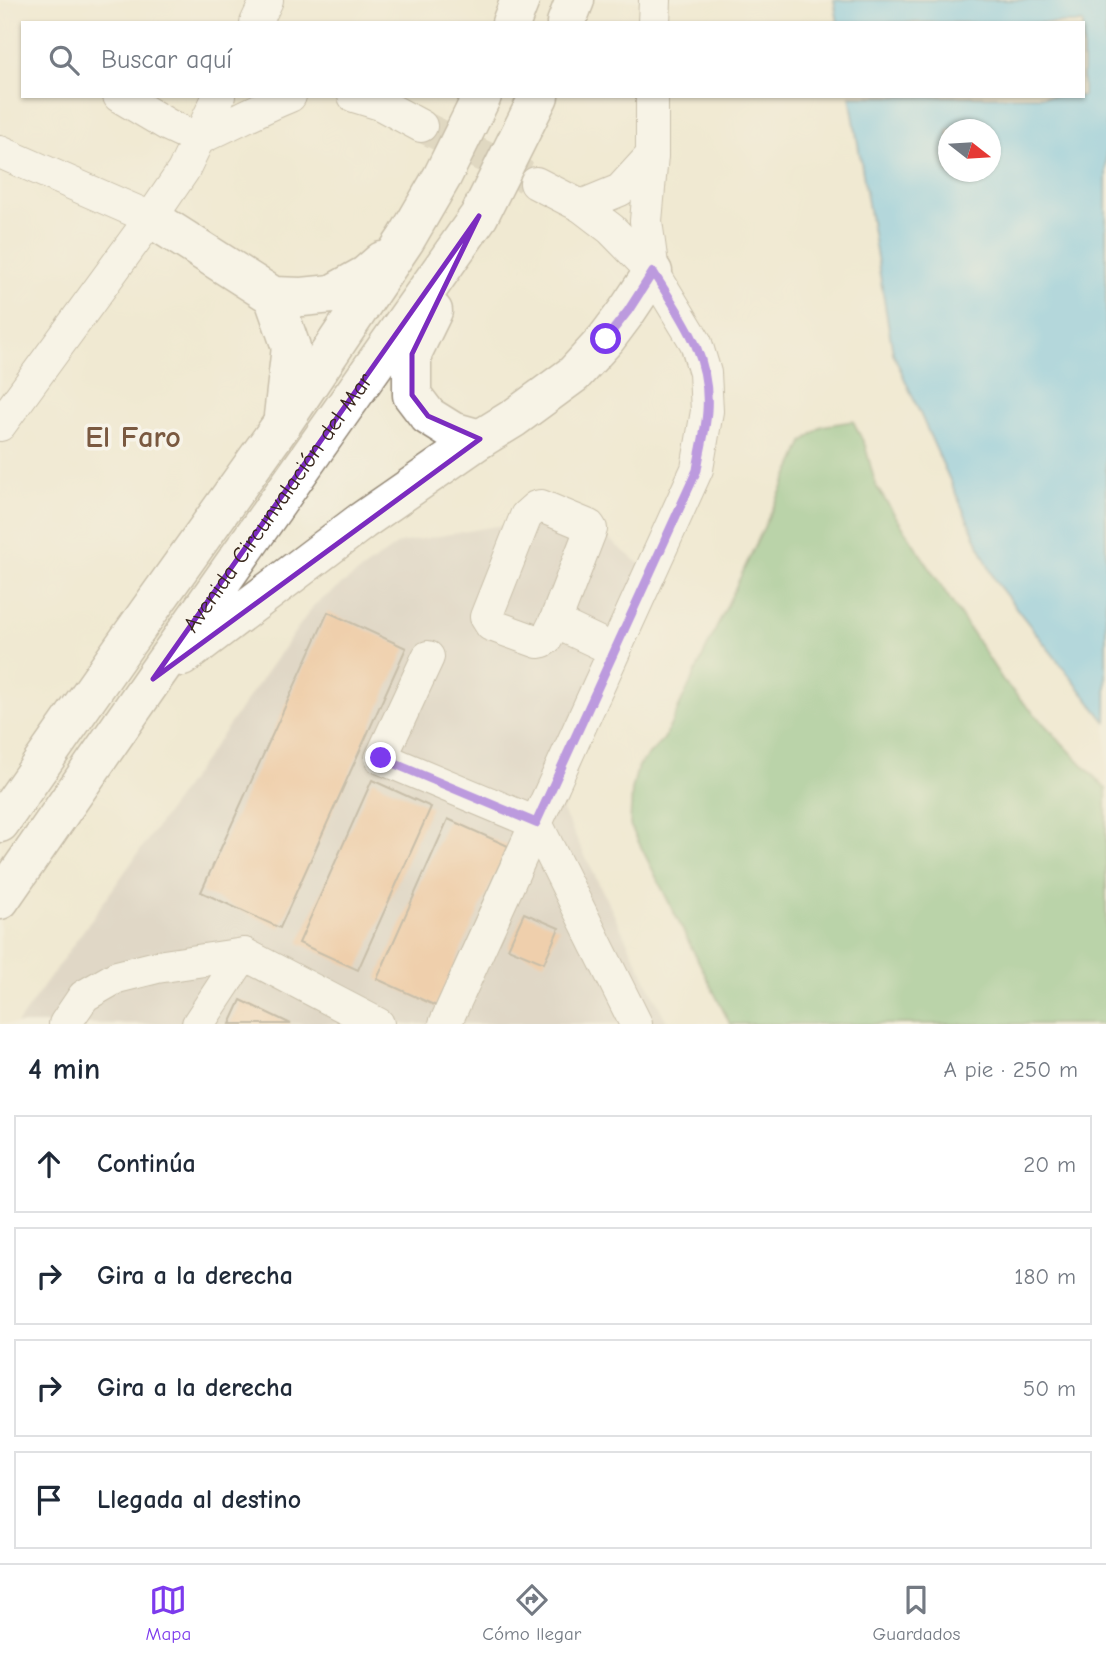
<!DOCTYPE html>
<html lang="es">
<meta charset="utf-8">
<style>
body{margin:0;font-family:"Comic Neue",sans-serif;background:#f2f2f3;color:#1f2937}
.compass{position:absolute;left:938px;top:119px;width:63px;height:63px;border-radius:50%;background:#fff;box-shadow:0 2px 5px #0004;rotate:107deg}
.stop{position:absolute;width:21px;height:21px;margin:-16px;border:5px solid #7c3aed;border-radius:50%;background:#fff}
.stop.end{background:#7c3aed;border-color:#fff;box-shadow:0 2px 7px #0008}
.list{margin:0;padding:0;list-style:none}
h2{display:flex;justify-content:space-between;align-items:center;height:91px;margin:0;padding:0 28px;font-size:30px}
h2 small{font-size:23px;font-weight:400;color:#747a83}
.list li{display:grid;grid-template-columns:46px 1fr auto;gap:21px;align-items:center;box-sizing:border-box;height:98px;margin:0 14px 14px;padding:0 14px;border:2px solid #e0e1e3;border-radius:0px}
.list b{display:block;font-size:26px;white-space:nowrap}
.list em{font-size:23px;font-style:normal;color:#747a83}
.icon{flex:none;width:38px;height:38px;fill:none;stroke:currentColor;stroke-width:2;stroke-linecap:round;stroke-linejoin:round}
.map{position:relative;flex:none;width:1106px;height:1024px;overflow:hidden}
.search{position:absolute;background:#fff;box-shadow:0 2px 5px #0004;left:21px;right:21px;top:21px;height:77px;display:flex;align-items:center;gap:18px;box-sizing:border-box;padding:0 24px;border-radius:0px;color:#747a83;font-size:26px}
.sheet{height:539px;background:#fff}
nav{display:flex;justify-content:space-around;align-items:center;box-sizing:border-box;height:98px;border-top:2px solid #e0e1e3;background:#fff;font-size:19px;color:#747a83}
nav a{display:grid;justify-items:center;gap:4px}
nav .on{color:#7c3aed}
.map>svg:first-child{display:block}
.industrial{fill:#ccc2b9}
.forest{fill:#79b878;stroke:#5a714b;stroke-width:2}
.water{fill:#6ac2e7;stroke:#527682;stroke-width:2;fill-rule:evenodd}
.building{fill:#eeb07f}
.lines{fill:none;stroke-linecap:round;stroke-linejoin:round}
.minor-tunnel{stroke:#ccc3ae;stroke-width:32;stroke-dasharray:32 16;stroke-linecap:butt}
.minor-casing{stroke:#968a78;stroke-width:34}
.major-casing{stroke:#968a78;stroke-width:41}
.minor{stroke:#fff;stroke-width:32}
.major{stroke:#fff;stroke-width:38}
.route{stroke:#7c3aed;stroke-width:9}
.marked{fill:none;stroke:#7b2cbf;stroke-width:5;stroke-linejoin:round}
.labels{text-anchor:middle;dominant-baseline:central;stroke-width:7;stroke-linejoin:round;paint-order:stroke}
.street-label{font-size:23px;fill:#3b2a1e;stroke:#f7f3e8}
.district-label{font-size:30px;font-weight:bold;fill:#7a5940;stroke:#f7f3e8}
</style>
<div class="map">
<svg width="1106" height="1024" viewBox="0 0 1106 1024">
<rect width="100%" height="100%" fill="#f7f3e8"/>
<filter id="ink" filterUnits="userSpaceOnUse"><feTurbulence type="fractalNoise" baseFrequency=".0143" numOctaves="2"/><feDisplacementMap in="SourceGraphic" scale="14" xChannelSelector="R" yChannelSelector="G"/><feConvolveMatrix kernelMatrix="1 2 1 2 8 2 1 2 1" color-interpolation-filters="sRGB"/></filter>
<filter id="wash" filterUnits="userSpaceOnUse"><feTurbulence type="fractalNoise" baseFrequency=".00686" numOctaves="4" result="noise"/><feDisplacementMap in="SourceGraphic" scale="28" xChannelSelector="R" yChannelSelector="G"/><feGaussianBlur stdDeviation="1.57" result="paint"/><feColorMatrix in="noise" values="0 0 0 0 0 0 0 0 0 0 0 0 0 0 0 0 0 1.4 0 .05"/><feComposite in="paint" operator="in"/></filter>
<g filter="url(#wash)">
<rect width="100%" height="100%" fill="#f0e9d2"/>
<path class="industrial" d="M580,516L642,566L563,811L668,1024H17L314,605L399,543L496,526Z"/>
<path class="forest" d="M853,421L865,445L876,486L1004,682L1106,789V1024H730L630,825L632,790L638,766L664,739L796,459L803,442L822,426Z"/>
<path class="water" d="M834,0H1106V722L995,581L893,353L850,96H1083V23H838ZM948,130H990V172H948Z"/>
<g id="blocks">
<g class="building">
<path d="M328,612L406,648L280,928L201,892Z"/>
<path d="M372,780L431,807L358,970L299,943Z"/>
<path d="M448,819L508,846L436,1006L377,979Z"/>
<path d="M524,913L559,928L544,963L508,948Z"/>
<path d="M241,1000L291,1024H230Z"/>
</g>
</g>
</g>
<g filter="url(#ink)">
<use href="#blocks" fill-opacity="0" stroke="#968a78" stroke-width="2"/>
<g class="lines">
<path class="minor-tunnel" d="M421,126L526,177"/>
<defs>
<g id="minor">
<path d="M256,23L267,0"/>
<path d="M654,23L655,0"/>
<path d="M119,96L168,125L198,139C229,125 258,109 290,96"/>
<path d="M354,96L380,104L421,126"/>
<path d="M652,96V155L646,221L653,272"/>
<path d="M0,152L151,218"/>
<path d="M581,206L620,190L652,155"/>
<path d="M0,425L151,218L183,171L219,96"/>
<path d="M541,506L589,526L591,529L555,622L547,638L543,641L538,642L491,625L486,617L526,516L536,507Z"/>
<path d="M555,622L614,650"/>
<path d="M428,657L381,758L536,823L636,1024"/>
<path d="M65,1024L84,996L117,977L157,967L244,954"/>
<path d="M198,1024L244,954L378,1024"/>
<path d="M445,1024L697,469L707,411L705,373L696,343L653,272L611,229L581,206L536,183"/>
</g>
<g id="major">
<path d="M511,23L520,0"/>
<path d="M566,23L575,0"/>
<path d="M151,218L273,296L302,297L332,294L366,275L382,261"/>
<path d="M273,296L291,347L283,416"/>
<path d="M433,311L412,354V395L428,416L452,431L480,439"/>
<path d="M182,657L362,521L480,439L514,418L574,374L606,339L627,311L653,272"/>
<path d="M0,823L124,646L282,424L406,239L442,177L482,96"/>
<path id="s1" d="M0,900L153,679L479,216L539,96"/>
</g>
</defs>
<use href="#minor" class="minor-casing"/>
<use href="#major" class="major-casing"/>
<use href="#minor" class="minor"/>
<use href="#major" class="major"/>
</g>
</g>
<g class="lines" filter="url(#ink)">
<path class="route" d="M381,758L536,823L697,470C700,450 706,430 707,411C711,354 681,317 653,272L628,311L606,339"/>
</g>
<path d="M0 0H1106V1024H0ZM479,216L412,354V395L428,416L480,439L153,679Z" fill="#f0e9d2" fill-opacity=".55" fill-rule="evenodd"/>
<path class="marked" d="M479,216L412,354V395L428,416L480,439L153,679Z"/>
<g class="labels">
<g class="street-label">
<text stroke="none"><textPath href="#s1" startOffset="485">Avenida Circunvalación del Mar</textPath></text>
</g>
<g class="district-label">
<text x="133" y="437">El Faro</text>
</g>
</g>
</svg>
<svg class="compass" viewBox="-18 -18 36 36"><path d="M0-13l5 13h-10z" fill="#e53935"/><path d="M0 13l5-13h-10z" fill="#747a83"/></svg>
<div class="stop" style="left:606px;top:339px"></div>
<div class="stop end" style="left:381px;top:758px"></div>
<div class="search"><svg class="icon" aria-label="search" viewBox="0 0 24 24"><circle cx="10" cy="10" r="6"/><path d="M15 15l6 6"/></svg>Buscar aquí</div>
</div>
<section class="sheet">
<h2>4 min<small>A pie · 250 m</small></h2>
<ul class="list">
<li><svg class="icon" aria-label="ahead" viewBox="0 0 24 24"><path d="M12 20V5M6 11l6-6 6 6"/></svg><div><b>Continúa</b></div><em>20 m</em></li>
<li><svg class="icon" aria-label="right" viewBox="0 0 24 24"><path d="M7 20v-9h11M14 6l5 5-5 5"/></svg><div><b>Gira a la derecha</b></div><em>180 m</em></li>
<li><svg class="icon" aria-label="right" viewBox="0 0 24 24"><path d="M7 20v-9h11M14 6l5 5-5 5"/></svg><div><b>Gira a la derecha</b></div><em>50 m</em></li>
<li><svg class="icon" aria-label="arrive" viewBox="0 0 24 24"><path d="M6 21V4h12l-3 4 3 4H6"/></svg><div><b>Llegada al destino</b></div></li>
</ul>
</section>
<nav>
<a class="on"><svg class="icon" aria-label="map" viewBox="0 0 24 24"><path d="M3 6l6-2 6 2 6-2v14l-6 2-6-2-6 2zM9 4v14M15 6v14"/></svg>Mapa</a>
<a><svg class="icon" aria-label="directions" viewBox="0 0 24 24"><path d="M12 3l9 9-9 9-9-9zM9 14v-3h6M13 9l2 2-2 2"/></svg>Cómo llegar</a>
<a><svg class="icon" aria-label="saved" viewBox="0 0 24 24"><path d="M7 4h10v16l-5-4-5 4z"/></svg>Guardados</a>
</nav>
